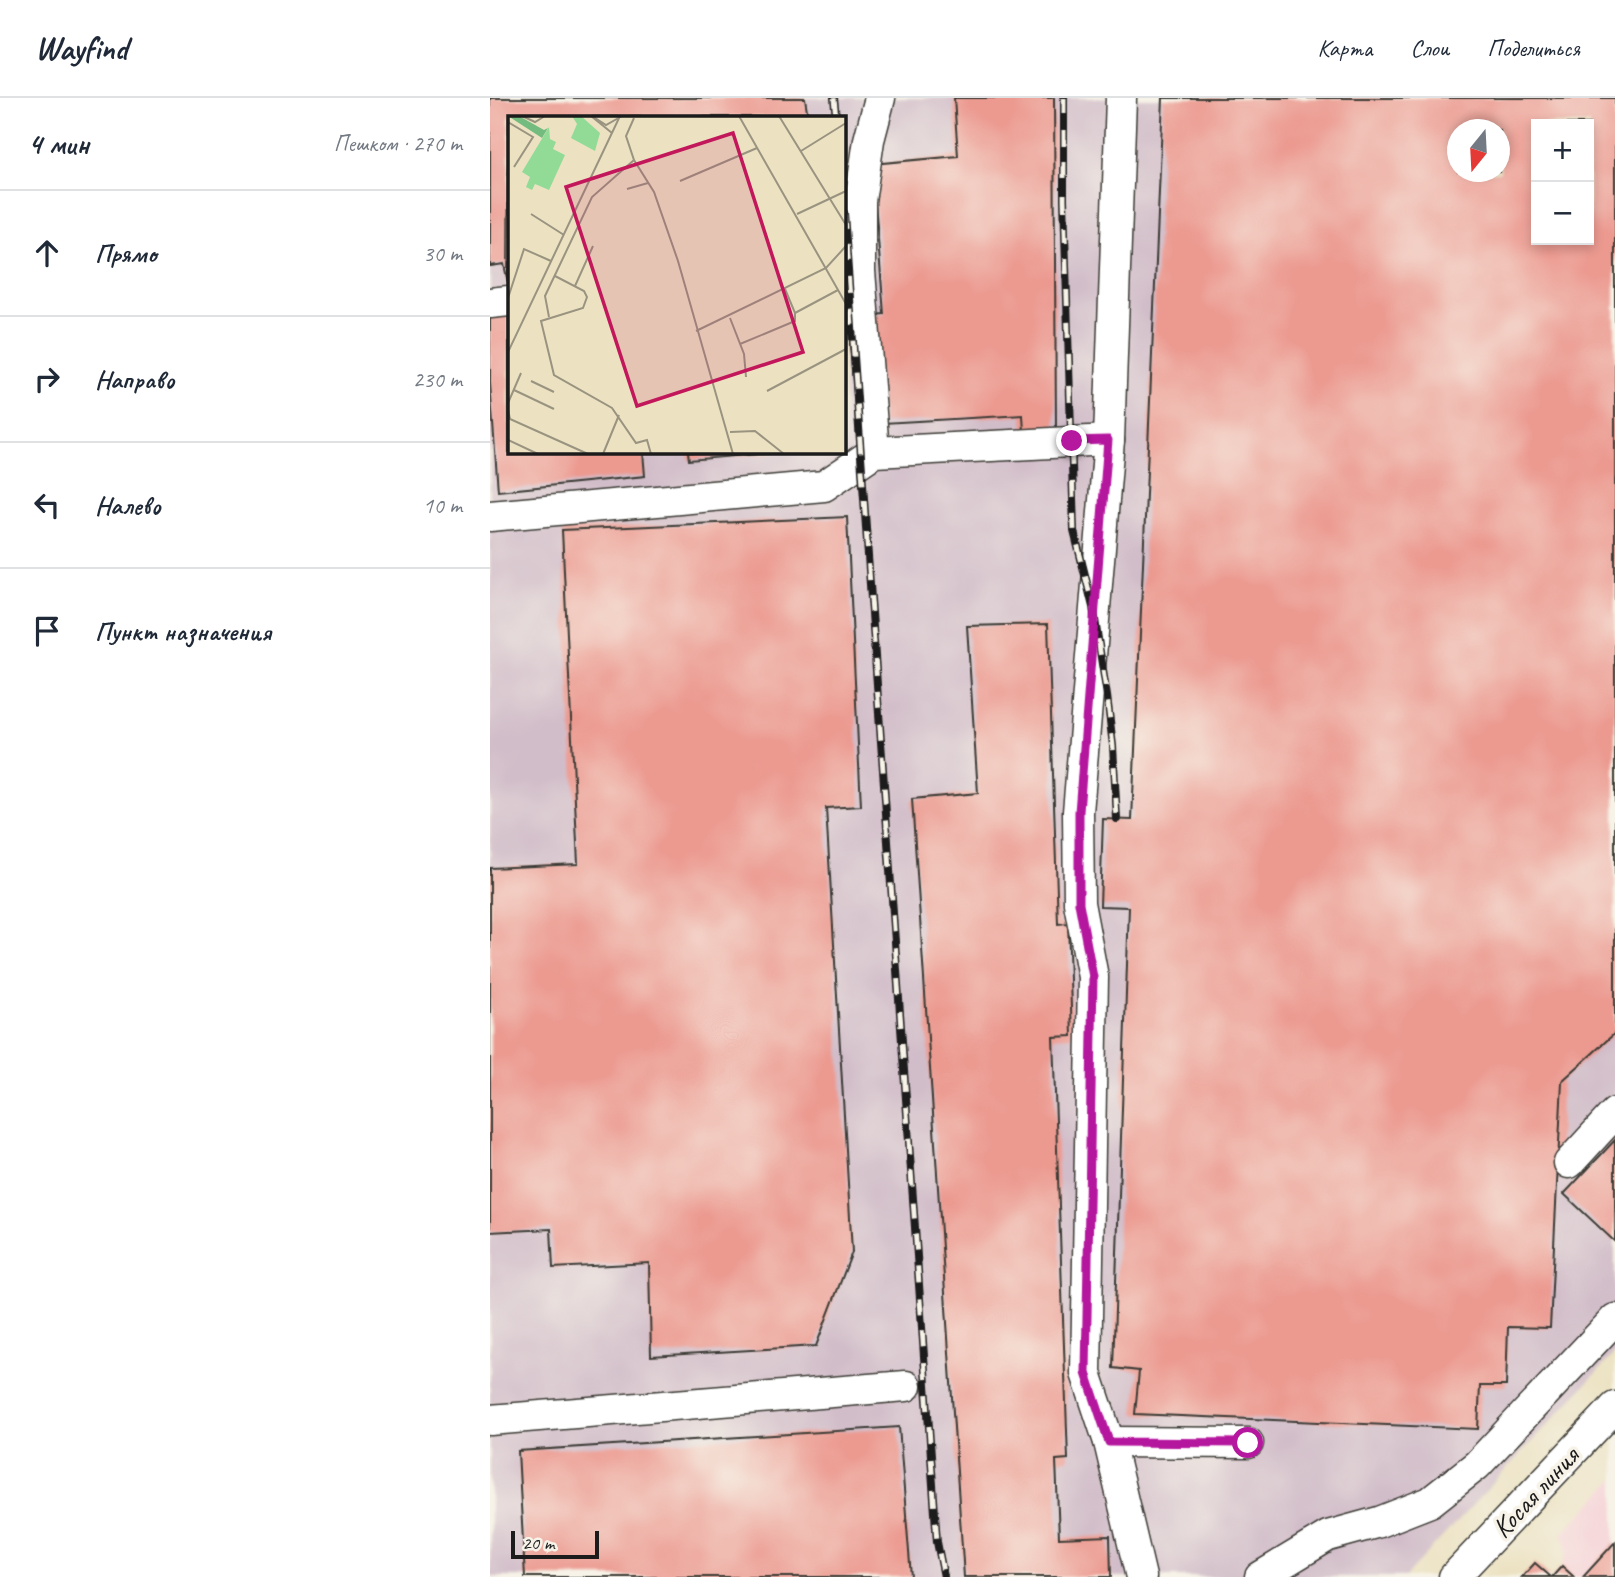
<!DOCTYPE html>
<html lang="ru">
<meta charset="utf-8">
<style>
body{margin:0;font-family:Caveat,sans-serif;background:#f6f6f7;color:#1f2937}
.controls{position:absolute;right:21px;top:21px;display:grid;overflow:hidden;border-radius:0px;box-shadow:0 4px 10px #0003}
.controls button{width:63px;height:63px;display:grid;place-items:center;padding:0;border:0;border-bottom:2px solid #e0e1e3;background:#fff;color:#1f2937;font:35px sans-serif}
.compass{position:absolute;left:957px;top:21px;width:63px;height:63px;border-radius:50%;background:#fff;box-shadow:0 4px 10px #0003;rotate:198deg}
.scale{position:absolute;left:21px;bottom:18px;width:88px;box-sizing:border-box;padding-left:7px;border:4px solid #1c1c1c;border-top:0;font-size:19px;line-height:24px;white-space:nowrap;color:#1c1c1c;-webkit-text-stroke:5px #f7f3e8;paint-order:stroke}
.stop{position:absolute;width:21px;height:21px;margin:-16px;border:5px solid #b5179e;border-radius:50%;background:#fff}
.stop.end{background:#b5179e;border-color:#fff;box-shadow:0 2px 7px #0008}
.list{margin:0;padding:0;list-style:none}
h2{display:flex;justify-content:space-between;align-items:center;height:91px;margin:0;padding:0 28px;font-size:30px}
h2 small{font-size:23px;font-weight:400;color:#747a83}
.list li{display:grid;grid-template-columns:46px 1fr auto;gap:21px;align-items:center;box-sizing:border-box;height:126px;padding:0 28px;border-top:2px solid #e0e1e3}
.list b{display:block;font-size:26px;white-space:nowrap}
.list em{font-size:23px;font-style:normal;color:#747a83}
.icon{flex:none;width:38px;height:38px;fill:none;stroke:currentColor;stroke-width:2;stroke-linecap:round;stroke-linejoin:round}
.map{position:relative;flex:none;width:1125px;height:1479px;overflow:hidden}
header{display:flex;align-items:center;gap:42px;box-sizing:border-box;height:98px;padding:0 35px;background:#fff;border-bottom:2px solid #e0e1e3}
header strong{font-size:33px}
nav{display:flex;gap:38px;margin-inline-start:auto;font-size:24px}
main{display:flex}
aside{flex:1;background:#fff}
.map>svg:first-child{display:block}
.built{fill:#f6cfd6}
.industrial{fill:#d1bdc9;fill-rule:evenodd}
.building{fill:#ec9a90;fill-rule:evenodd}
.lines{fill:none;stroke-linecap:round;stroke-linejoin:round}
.minor-casing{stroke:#3b3a35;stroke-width:33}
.minor{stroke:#fff;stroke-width:30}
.rail-casing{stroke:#1c1c1c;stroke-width:8}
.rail{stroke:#f7f3e8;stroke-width:5;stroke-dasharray:16;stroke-linecap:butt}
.route{stroke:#b5179e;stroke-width:9}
.labels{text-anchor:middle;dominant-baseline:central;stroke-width:7;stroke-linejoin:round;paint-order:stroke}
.street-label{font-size:28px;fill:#1c1c1c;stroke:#f7f3e8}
.inset-road{fill:none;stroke:#999380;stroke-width:2}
.view{fill:#c2185b;fill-opacity:0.15;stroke:#c2185b;stroke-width:3.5}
.inset-edge{fill:none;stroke:#1c1c1c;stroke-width:3.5}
</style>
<header>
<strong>Wayfind</strong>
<nav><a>Карта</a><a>Слои</a><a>Поделиться</a></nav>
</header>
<main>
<aside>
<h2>4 мин<small>Пешком · 270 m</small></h2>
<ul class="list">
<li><svg class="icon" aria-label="ahead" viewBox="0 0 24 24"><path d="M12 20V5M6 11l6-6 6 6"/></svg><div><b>Прямо</b></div><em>30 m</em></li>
<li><svg class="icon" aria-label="right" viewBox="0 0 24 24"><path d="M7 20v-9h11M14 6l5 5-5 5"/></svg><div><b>Направо</b></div><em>230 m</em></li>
<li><svg class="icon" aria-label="left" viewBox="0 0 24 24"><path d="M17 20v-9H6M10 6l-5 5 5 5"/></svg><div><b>Налево</b></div><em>10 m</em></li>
<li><svg class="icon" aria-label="arrive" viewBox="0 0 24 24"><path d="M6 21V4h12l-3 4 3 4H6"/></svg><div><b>Пункт назначения</b></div></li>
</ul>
</aside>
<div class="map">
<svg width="1125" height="1479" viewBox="0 0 1125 1479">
<rect width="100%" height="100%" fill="#f7f3e8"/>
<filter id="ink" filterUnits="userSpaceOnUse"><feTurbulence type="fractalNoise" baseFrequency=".0143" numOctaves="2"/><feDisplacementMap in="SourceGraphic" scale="14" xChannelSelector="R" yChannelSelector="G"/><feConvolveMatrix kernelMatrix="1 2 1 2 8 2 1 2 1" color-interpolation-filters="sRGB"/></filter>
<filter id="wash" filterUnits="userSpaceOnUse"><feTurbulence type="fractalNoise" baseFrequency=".00686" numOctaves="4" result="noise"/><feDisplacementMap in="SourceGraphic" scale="28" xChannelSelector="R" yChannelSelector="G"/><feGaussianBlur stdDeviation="1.57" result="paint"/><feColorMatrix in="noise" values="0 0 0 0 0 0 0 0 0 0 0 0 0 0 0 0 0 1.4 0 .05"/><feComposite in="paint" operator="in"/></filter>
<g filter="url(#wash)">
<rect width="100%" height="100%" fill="#ece2c2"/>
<path class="built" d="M1125,1381V1479H1062L1072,1468L1077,1456V1445L1072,1436Z"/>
<path class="industrial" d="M0,0H1125V1255L915,1479H0ZM19,19H354V354H19ZM1046,26H1099V142H1046ZM968,32H1010V74H968Z"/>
<g id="blocks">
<g class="building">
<path d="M0,0H315L318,19H19L18,185L14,166L0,168Z"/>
<path d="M464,0H564L566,332L534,334L533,317L393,325L383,217L394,216L382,66L468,58Z"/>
<path d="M673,0H1125V935L1072,983L1060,1230L1018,1229L1016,1288H990L988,1331L645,1316L649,1273L623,1270L639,809L610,808L613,721L642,722ZM1046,26H1099V142H1046ZM968,32H1010V74H968Z"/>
<path d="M19,213V354H153L155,378L8,393L0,285V214Z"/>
<path d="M198,354H279L280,355L199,362Z"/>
<path d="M357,419L371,708L336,710L362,1154L326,1248L161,1258L159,1165L63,1170L61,1131L0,1134V770L88,766L72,432Z"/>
<path d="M558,526L568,826L578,825L582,938L563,939L578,1361L566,1362L569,1440L620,1438L621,1479H474L422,701L488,695L477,528Z"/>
<path d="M1125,1042V1144L1074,1096Z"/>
<path d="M409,1329L421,1479H35L28,1353Z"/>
<path d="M1125,1444V1479H1093Z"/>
<path d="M1045,1465L1061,1479H1032Z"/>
<path d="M1072,1468L1084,1479H1062Z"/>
</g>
</g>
</g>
<g filter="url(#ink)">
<use href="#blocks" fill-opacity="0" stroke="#3b3a35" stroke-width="2"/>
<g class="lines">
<defs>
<g id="minor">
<path d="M631,0L619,342L588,714L589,805L603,879L596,1275L619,1344L651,1479"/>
<path d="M0,205L19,203"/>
<path d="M384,354L370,173V103L379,42L390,0"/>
<path d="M0,418L334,388L384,354L619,342"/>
<path d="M1079,1065L1125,1015"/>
<path d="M0,1322L416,1288"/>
<path d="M619,1344L758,1345"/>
<path d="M770,1479L838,1438L889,1424L940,1404L987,1367L1125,1221"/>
<path d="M964,1479L1125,1309"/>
</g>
</defs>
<use href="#minor" class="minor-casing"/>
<use href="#minor" class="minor"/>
<defs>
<g id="rail">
<path d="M344,0L346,19"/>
<path d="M574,0V101L584,433L603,509L617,598L623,648L627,721"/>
<path d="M354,115L447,1444L454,1479"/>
</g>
</defs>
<use href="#rail" class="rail-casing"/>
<use href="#rail" class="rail"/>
</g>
</g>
<g class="lines" filter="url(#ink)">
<path class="route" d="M582,343L618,342L589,714V805L603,879L596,1275L619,1344L758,1345"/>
</g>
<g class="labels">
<g class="street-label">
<text transform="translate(1045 1394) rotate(-47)">Косая линия</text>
</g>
</g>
<g transform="translate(18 18)">
<rect width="338" height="338" fill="#ece2c2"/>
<path d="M64,0H73L92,17L87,35L63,22L69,8ZM41,11L42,23L48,26L45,33L57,39L41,74L27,68L24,74L18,71L22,61L14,56Z" fill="#91db97"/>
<path d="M0,0H11L36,14L40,12L34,22Z" fill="#74bb80"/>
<path class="inset-road" d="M14,0L27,6L37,0M83,0L104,17M84,0L98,9L114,0M231,0L338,188M271,0L338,109M126,2L118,20L126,44L146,76L170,145L225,338M0,6L25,21L6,51M293,35L338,7M172,65L249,32M119,73L140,67M23,98L56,119M289,98L338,75M47,160L76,175L79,181L75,192L33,205L46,259L104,292L128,327L139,324L143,338M67,170L85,130M277,173L287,197L330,174M0,182L16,133L43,145M41,201L37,180L84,81L126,44M222,202L236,238L238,261M188,215L318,152L338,130M232,228L287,205V197M0,236L112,0M23,265L46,276M6,274L46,293M259,275L338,233M0,287L13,257M0,294L2,303L80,338M222,316L247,315L276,338M0,324L30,338M95,338L111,299"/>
<path class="view" d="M225,17L295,236L129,290L58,71Z"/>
<rect width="338" height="338" class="inset-edge"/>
</g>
</svg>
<div class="controls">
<button>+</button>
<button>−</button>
</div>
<svg class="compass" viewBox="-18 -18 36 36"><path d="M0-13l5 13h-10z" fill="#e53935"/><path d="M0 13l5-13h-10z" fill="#747a83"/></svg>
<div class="scale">20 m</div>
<div class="stop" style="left:758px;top:1345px"></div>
<div class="stop end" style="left:582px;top:343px"></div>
</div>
</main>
